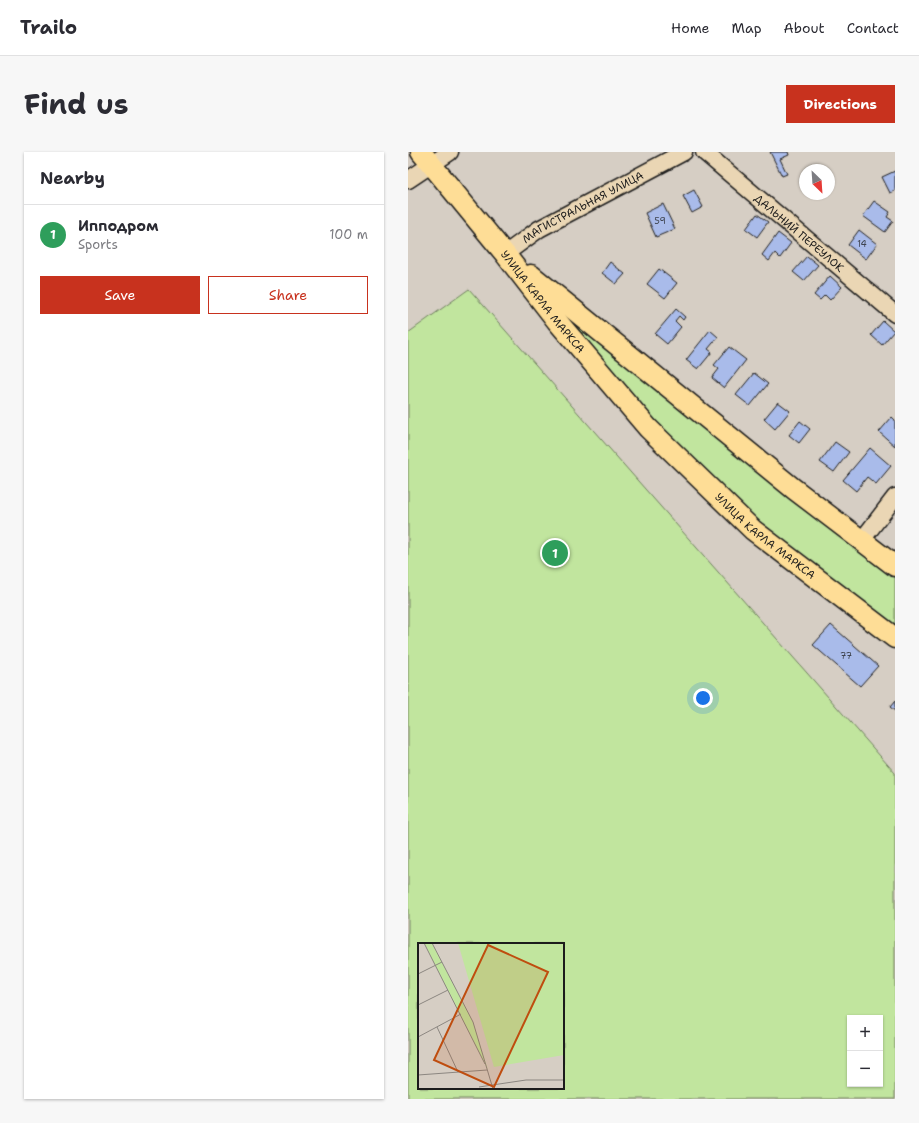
<!DOCTYPE html>
<meta charset="utf-8">
<style>
body{margin:0;font-family:"Shantell Sans",sans-serif;background:#f7f7f7;color:#2b2b33}
.controls{position:absolute;right:12px;bottom:12px;display:grid;overflow:hidden;border-radius:0px;box-shadow:0 1px 3px #0004}
.controls button{width:36px;height:36px;display:grid;place-items:center;padding:0;border:0;border-bottom:1px solid #e1e1e2;background:#fff;color:#2b2b33;font:20px sans-serif}
.compass{position:absolute;left:391px;top:12px;width:36px;height:36px;border-radius:50%;background:#fff;box-shadow:0 1px 3px #0004;rotate:155deg}
.you{position:absolute;left:295px;top:546px;width:14px;height:14px;margin:-10px;border:3px solid #fff;border-radius:50%;background:#1a73e8;box-shadow:0 0 0 6px #1a73e833}
.badge{display:grid;place-items:center;width:26px;height:26px;border-radius:50%;background:#c8321e;color:#fff;font-size:13px;font-weight:700}
.pin{position:absolute;translate:-50% -50%;border:2px solid #fff;box-shadow:0 1px 4px #0006}
.list{margin:0;padding:0;list-style:none}
h2{display:flex;justify-content:space-between;align-items:center;height:52px;margin:0;padding:0 16px;font-size:17px}
h2 small{font-size:13px;font-weight:400;color:#7c7c81}
.list li{display:grid;grid-template-columns:26px 1fr auto;gap:12px;align-items:center;box-sizing:border-box;height:60px;padding:0 16px;border-top:1px solid #e1e1e2}
.list b{display:block;font-size:15px;white-space:nowrap}
.list p{margin:0;font-size:13px;white-space:nowrap;color:#7c7c81}
.list em{font-size:13px;font-style:normal;color:#7c7c81}
.actions{display:flex;gap:8px;padding:12px 16px}
.actions a{flex:1;padding:9px 0;border:1px solid #c8321e;border-radius:0px;text-align:center;font-size:14px;color:#c8321e}
.actions .main{background:#c8321e;color:#fff}
.map{position:relative;flex:none;width:487px;height:947px;overflow:hidden;border-radius:0px}
header{display:flex;align-items:center;gap:24px;box-sizing:border-box;height:56px;padding:0 20px;background:#fff;border-bottom:1px solid #e1e1e2}
header strong{font-size:19px}
nav{display:flex;gap:22px;margin-inline-start:auto;font-size:14px}
.intro{display:flex;align-items:center;justify-content:space-between;box-sizing:border-box;height:96px;padding:0 24px}
h1{margin:0;font-size:28px}
.button{padding:10px 18px;border-radius:0px;background:#c8321e;color:#fff;font-size:14px;font-weight:700}
main{display:flex;gap:24px;padding:0 24px}
aside{flex:1;background:#fff;border-radius:0px;box-shadow:0 1px 3px #0004}
.map>svg:first-child{display:block}
.green{fill:#c1e59e;stroke:#6e805d;fill-rule:evenodd}
.building{fill:#a9bbea;stroke:#1c1c1c}
.lines{fill:none;stroke-linecap:round;stroke-linejoin:round}
.minor-casing{stroke:#1c1c1c;stroke-width:19}
.major-casing{stroke:#1c1c1c;stroke-width:23}
.minor{stroke:#ead6b4;stroke-width:16}
.major{stroke:#fedd96;stroke-width:20}
.labels{text-anchor:middle;dominant-baseline:central;stroke-width:3;stroke-linejoin:round;paint-order:stroke}
.number-label{font-size:9px;fill:#3f4450}
.street-label{font-size:11px;fill:#1c1c1c;stroke:#ead6b4}
.inset-road{fill:none;stroke:#8c8781;stroke-width:1}
.view{fill:#bf4d0f;fill-opacity:0.15;stroke:#bf4d0f;stroke-width:2}
.inset-edge{fill:none;stroke:#1c1c1c;stroke-width:2}
</style>
<header>
<strong>Trailo</strong>
<nav><a>Home</a><a>Map</a><a>About</a><a>Contact</a></nav>
</header>
<div class="intro"><h1>Find us</h1><a class="button">Directions</a></div>
<main>
<aside>
<h2>Nearby<small></small></h2>
<ul class="list">
<li><span class="badge" style="background:#2e9e5b">1</span><div><b>Ипподром</b><p>Sports</p></div><em>100 m</em></li>
</ul>
<div class="actions"><a class="main">Save</a><a>Share</a></div>
</aside>
<div class="map">
<svg width="487" height="947" viewBox="0 0 487 947">
<rect width="100%" height="100%" fill="#d6cec4"/>
<filter id="ink" filterUnits="userSpaceOnUse"><feTurbulence type="fractalNoise" baseFrequency=".025" numOctaves="2"/><feDisplacementMap in="SourceGraphic" scale="8" xChannelSelector="R" yChannelSelector="G"/><feConvolveMatrix kernelMatrix="1 2 1 2 8 2 1 2 1" color-interpolation-filters="sRGB"/></filter>
<g filter="url(#ink)">
<g class="green">
<path d="M97,102L487,414V486L345,378Z"/>
<path d="M61,137L487,621V947H0V181ZM11,792H155V936H11ZM442,866H472V932H442Z"/>
</g>
<g class="building">
<path d="M362,0H380L381,3L372,7L379,22L374,24Z"/>
<path d="M487,19V39L482,41L474,25Z"/>
<path d="M286,38L295,55L284,61L275,44Z"/>
<path d="M466,49L482,60L479,65L485,69L477,80L455,64Z"/>
<path d="M255,52L267,77L248,85L237,61Z"/>
<path d="M349,62L360,70L349,85L338,77Z"/>
<path d="M451,78L469,92L458,107L440,93Z"/>
<path d="M370,81L383,91L372,106L367,101L361,109L354,103Z"/>
<path d="M399,104L410,113L396,129L385,120Z"/>
<path d="M202,110L217,122L208,132L194,121Z"/>
<path d="M251,117L269,131L257,146L239,132Z"/>
<path d="M422,124L434,135L422,148L417,143L412,148L406,143Z"/>
<path d="M268,157L277,165L275,168L271,164L267,169L273,175L259,192L247,182Z"/>
<path d="M475,169L486,179L474,193L463,183Z"/>
<path d="M302,178L310,185L300,197L304,200L290,217L278,208Z"/>
<path d="M321,195L338,208L316,236L304,226L311,217L306,213Z"/>
<path d="M346,221L360,232L342,254L328,243Z"/>
<path d="M370,250L382,259L367,277L356,267Z"/>
<path d="M484,265L487,268V294L471,280Z"/>
<path d="M392,269L402,277L391,291L381,283Z"/>
<path d="M427,290L441,300L426,320L412,310Z"/>
<path d="M462,296L483,314L468,332L459,325L448,339L435,328Z"/>
<path d="M423,473L470,514L452,534L405,493Z"/>
<path d="M487,549V559L482,555Z"/>
</g>
<g class="lines">
<defs>
<g id="minor">
<path id="s1" d="M296,0L487,162"/>
<path d="M0,28L42,0"/>
<path id="s2" d="M97,102L131,77L276,0"/>
<path d="M454,388L487,345"/>
</g>
<g id="major">
<path id="s3" d="M13,0L97,102L149,169L240,276L345,378L487,486"/>
<path d="M123,123L386,337L487,414"/>
</g>
</defs>
<use href="#minor" class="minor-casing"/>
<use href="#major" class="major-casing"/>
<use href="#minor" class="minor"/>
<use href="#major" class="major"/>
</g>
</g>
<g class="labels">
<g class="number-label">
<text x="252" y="69">59</text>
<text x="454" y="92">14</text>
<text x="438" y="504">77</text>
</g>
<g class="street-label">
<text stroke="none"><textPath href="#s2" startOffset="91">МАГИСТРАЛЬНАЯ УЛИЦА</textPath></text>
<text stroke="none"><textPath href="#s1" startOffset="125">ДАЛЬНИЙ ПЕРЕУЛОК</textPath></text>
<text stroke="none"><textPath href="#s3" startOffset="193">УЛИЦА КАРЛА МАРКСА</textPath></text>
<text stroke="none"><textPath href="#s3" startOffset="517">УЛИЦА КАРЛА МАРКСА</textPath></text>
</g>
</g>
<g transform="translate(10 791)">
<rect width="146" height="146" fill="#d6cec4"/>
<path d="M6,0H14L55,79L70,127ZM40,0H146V112L76,124Z" fill="#c1e59e"/>
<path class="inset-road" d="M6,0L67,121M14,0L55,79L75,146M0,31L24,19M0,62L30,47M19,84L40,129M0,94L43,71M0,132L69,127M61,144L108,137H146"/>
<path class="view" d="M70,2L130,29L76,144L16,117Z"/>
<rect width="146" height="146" class="inset-edge"/>
</g>
</svg>
<div class="controls">
<button>+</button>
<button>−</button>
</div>
<svg class="compass" viewBox="-18 -18 36 36"><path d="M0-13l5 13h-10z" fill="#e53935"/><path d="M0 13l5-13h-10z" fill="#7c7c81"/></svg>
<div class="you"></div>
<div class="pin badge" style="left:147px;top:401px;background:#2e9e5b">1</div>
</div>
</main>
